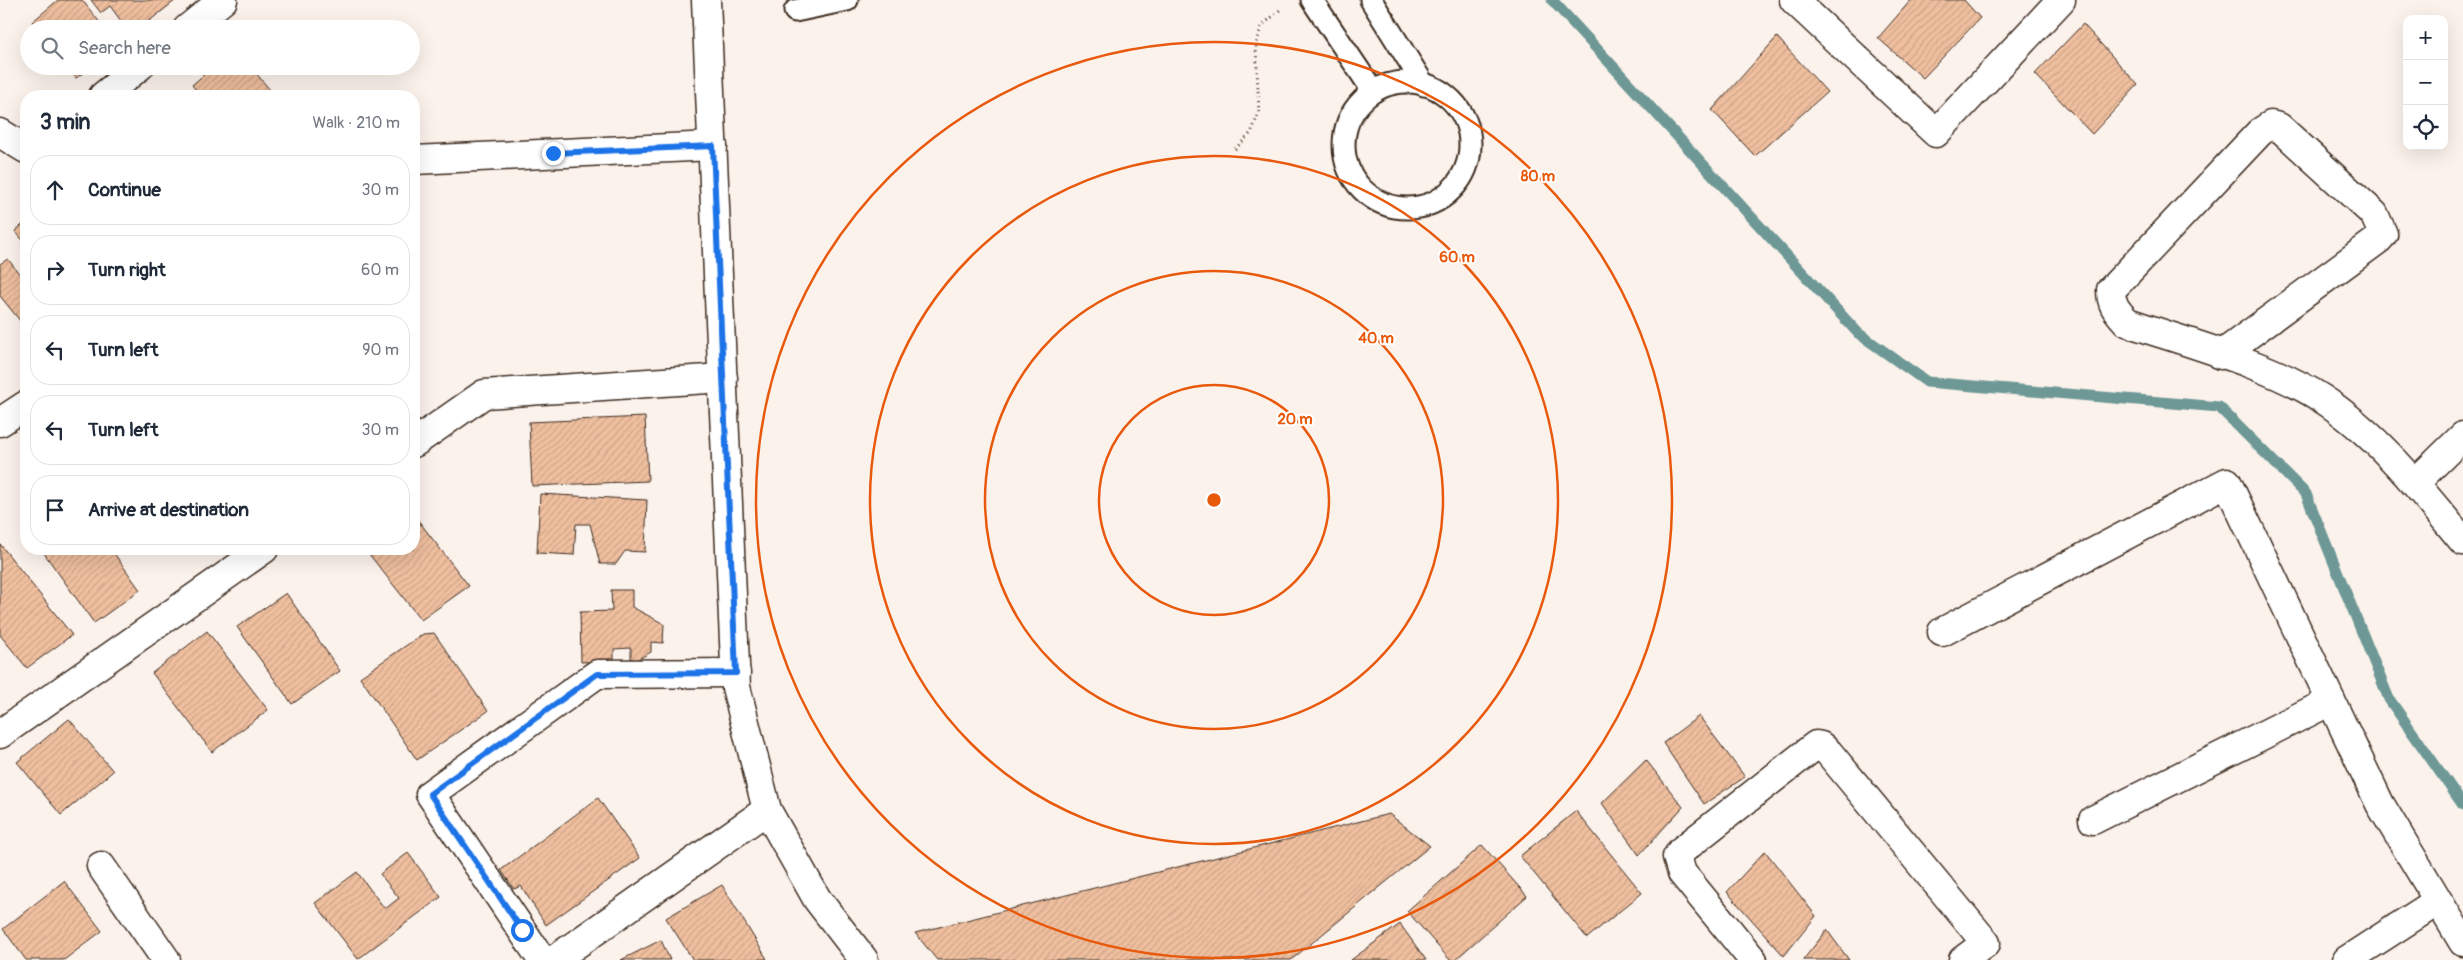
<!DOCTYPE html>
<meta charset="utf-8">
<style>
body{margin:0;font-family:Pangolin,sans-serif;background:#f2f2f3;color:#1f2937}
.controls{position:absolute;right:15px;top:15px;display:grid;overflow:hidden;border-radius:10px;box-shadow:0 5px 20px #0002}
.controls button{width:45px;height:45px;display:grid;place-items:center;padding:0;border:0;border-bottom:1px solid #e0e1e3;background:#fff;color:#1f2937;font:25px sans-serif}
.stop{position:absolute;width:15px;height:15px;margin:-11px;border:4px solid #1a73e8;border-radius:50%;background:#fff}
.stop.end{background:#1a73e8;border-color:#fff;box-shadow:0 1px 5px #0008}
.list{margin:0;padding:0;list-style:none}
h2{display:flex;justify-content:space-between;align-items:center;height:65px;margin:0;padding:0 20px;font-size:21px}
h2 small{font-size:16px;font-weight:400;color:#747a83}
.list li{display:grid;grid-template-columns:32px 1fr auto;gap:15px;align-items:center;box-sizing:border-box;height:70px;margin:0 10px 10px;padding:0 10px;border:1px solid #e0e1e3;border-radius:20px}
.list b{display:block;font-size:19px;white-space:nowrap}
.list em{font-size:16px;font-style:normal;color:#747a83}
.icon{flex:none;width:28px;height:28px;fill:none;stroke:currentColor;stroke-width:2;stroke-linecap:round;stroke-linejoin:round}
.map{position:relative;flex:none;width:2463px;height:960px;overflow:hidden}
.search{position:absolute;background:#fff;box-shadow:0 5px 20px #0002;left:20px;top:20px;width:400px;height:55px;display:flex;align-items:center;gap:12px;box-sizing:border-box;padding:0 18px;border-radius:28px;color:#747a83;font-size:19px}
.panel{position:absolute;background:#fff;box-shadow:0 5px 20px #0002;left:20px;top:90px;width:400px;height:465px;border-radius:20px}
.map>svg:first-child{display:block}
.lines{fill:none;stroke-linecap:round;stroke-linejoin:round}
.stream{stroke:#6d9895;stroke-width:11}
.building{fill:url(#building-hatch);stroke:#3b2a1e}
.lane-casing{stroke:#3b2a1e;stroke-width:25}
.street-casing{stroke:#3b2a1e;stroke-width:31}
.path{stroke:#3b2a1e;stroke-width:3;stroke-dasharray:1 4;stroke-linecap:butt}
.lane{stroke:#fff;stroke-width:21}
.street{stroke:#fff;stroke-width:28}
.route{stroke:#1a73e8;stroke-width:6}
.ring{fill:none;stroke:#e8590c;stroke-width:2.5}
.centre{fill:#e8590c;stroke:#fff;stroke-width:2.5}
.ring-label{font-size:15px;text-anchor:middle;font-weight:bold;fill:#e8590c;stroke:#fff;stroke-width:4;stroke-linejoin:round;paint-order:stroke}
</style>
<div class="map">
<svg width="2463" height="960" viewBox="0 0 2463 960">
<defs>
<pattern id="building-hatch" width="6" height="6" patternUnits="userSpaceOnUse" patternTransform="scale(1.25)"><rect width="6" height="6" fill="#efbf9f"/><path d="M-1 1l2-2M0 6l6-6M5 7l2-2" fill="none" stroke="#cea488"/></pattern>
</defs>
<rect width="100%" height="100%" fill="#fcf2ec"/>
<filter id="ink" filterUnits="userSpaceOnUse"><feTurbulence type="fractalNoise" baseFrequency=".02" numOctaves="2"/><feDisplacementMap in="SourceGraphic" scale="10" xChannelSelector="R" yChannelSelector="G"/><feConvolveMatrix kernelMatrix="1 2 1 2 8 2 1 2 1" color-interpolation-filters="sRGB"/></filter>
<g filter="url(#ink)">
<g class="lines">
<path class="stream" d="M1552,0L1858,333L1927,382L2219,407L2306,494L2389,699L2463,805"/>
</g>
<g class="building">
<path d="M58,0H82L105,29H37L32,22Z"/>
<path d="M91,0H176L139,29H127L110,6L101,13Z"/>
<path d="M1911,0H1964L1980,18L1923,78L1878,38Z"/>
<path d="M2083,24L2138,85L2092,134L2035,74Z"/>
<path d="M1777,37L1827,92L1755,156L1712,110Z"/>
<path d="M66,66H92L76,78Z"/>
<path d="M214,66H250L275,96H201L192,85Z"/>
<path d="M26,222V244L15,231Z"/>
<path d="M8,259L26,283V328L0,296V264Z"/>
<path d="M645,417L648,481L532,486L529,422Z"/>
<path d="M540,494L647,500L645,552L625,551L616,564H600L590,524H576L574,555L537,553Z"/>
<path d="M414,515L469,586L421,620L365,549H414Z"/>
<path d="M0,544L72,635L27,668L0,635Z"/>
<path d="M41,549H111L140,590L94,623Z"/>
<path d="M611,590H632V607L664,624L663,643L651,642V652L631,663V648L614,649V661L581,662L580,612L612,611Z"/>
<path d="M286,593L340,671L292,704L237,627Z"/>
<path d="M207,631L268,710L212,752L152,673Z"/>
<path d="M434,633L488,711L417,760L360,677L423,634Z"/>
<path d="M1699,716L1745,777L1704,804L1663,743Z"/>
<path d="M69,719L113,771L61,815L17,762Z"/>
<path d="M1646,760L1683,807L1639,855L1602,803Z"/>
<path d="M598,798L640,858L546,925L521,886L514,889L501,870Z"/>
<path d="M1576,811L1642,893L1587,938L1520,856Z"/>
<path d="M1389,814L1430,846L1291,960H937L915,933Z"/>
<path d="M1482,845L1527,896L1455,960H1450L1407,911Z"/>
<path d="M1765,851L1816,916L1784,956L1727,892Z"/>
<path d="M408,853L441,897L358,959L315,903L357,872L385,909L399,898L380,874Z"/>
<path d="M64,881L102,931L64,960H26L3,929Z"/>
<path d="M722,885L767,959L693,960L666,918Z"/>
<path d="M1400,924L1426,960H1351Z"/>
<path d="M1827,930L1849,960H1803Z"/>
<path d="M661,940L670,960H621Z"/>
</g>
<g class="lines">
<defs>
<g id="lane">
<path d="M1312,0L1373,91"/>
<path d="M1371,0L1424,85"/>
<path d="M795,11L847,0"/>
<circle cx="1407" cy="145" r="63"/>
</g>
<g id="street">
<path d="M706,0L736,687L767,810L817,899L864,960"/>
<path d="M1794,0L1936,133L2061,0"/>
<path d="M187,29L223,0"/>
<path d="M103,96L140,66"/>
<path d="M0,133L26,149"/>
<path d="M414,160L713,146"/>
<path d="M2221,355L2379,239L2383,234L2374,214L2279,127L2271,125L2260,132L2111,290C2111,305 2117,311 2127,322C2188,343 2268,364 2321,398C2377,434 2421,490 2463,541"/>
<path d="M0,422L26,405"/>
<path d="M414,443L484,394L723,378"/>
<path d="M2415,483L2463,436"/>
<path d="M1942,632L2227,482L2380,804L2463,942"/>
<path d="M0,734L264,549"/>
<path d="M2093,820L2331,701"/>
<path d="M101,866L166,960"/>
<path d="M542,960L430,794L597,674L736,673"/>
<path d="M554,960L767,810"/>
<path d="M1753,960L1682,873L1677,857L1681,851L1816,745L1821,746L1829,753L1986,943L1963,960"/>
<path d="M2347,960L2438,901"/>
</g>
</defs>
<use href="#lane" class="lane-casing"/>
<use href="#street" class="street-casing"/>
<path class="path" d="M1235,149L1251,133L1259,113L1256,45L1261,27L1282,8"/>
<use href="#lane" class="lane"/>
<use href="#street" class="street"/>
</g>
</g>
<g class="lines" filter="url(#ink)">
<path class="route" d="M522,930L430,794L597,674L736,673L713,146L553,153"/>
</g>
<g class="ring">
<circle cx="1214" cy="500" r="115"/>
<circle cx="1214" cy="500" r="229"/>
<circle cx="1214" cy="500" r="344"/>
<circle cx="1214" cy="500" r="458"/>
</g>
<circle cx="1214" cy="500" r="8" class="centre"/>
<g class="ring-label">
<text x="1538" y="181">80 m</text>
<text x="1457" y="262">60 m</text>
<text x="1376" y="343">40 m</text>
<text x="1295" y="424">20 m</text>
</g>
</svg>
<div class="controls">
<button>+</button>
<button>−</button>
<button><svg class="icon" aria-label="locate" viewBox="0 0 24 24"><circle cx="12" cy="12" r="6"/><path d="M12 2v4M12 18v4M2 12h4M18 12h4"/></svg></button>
</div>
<div class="stop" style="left:522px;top:930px"></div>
<div class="stop end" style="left:553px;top:153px"></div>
<div class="search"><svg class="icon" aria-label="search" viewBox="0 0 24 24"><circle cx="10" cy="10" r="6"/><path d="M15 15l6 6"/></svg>Search here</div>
<section class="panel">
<h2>3 min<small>Walk · 210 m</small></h2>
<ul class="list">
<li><svg class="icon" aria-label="ahead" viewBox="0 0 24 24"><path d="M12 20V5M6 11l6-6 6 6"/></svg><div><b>Continue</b></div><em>30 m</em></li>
<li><svg class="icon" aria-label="right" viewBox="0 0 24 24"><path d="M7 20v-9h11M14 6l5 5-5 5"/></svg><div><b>Turn right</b></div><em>60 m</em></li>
<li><svg class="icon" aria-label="left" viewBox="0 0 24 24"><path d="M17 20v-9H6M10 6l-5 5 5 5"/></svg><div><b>Turn left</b></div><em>90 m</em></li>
<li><svg class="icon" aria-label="left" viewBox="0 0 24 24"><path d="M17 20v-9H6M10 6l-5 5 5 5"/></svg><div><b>Turn left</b></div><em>30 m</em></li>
<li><svg class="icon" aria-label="arrive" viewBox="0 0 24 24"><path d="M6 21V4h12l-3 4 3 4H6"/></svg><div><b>Arrive at destination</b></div></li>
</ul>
</section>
</div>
